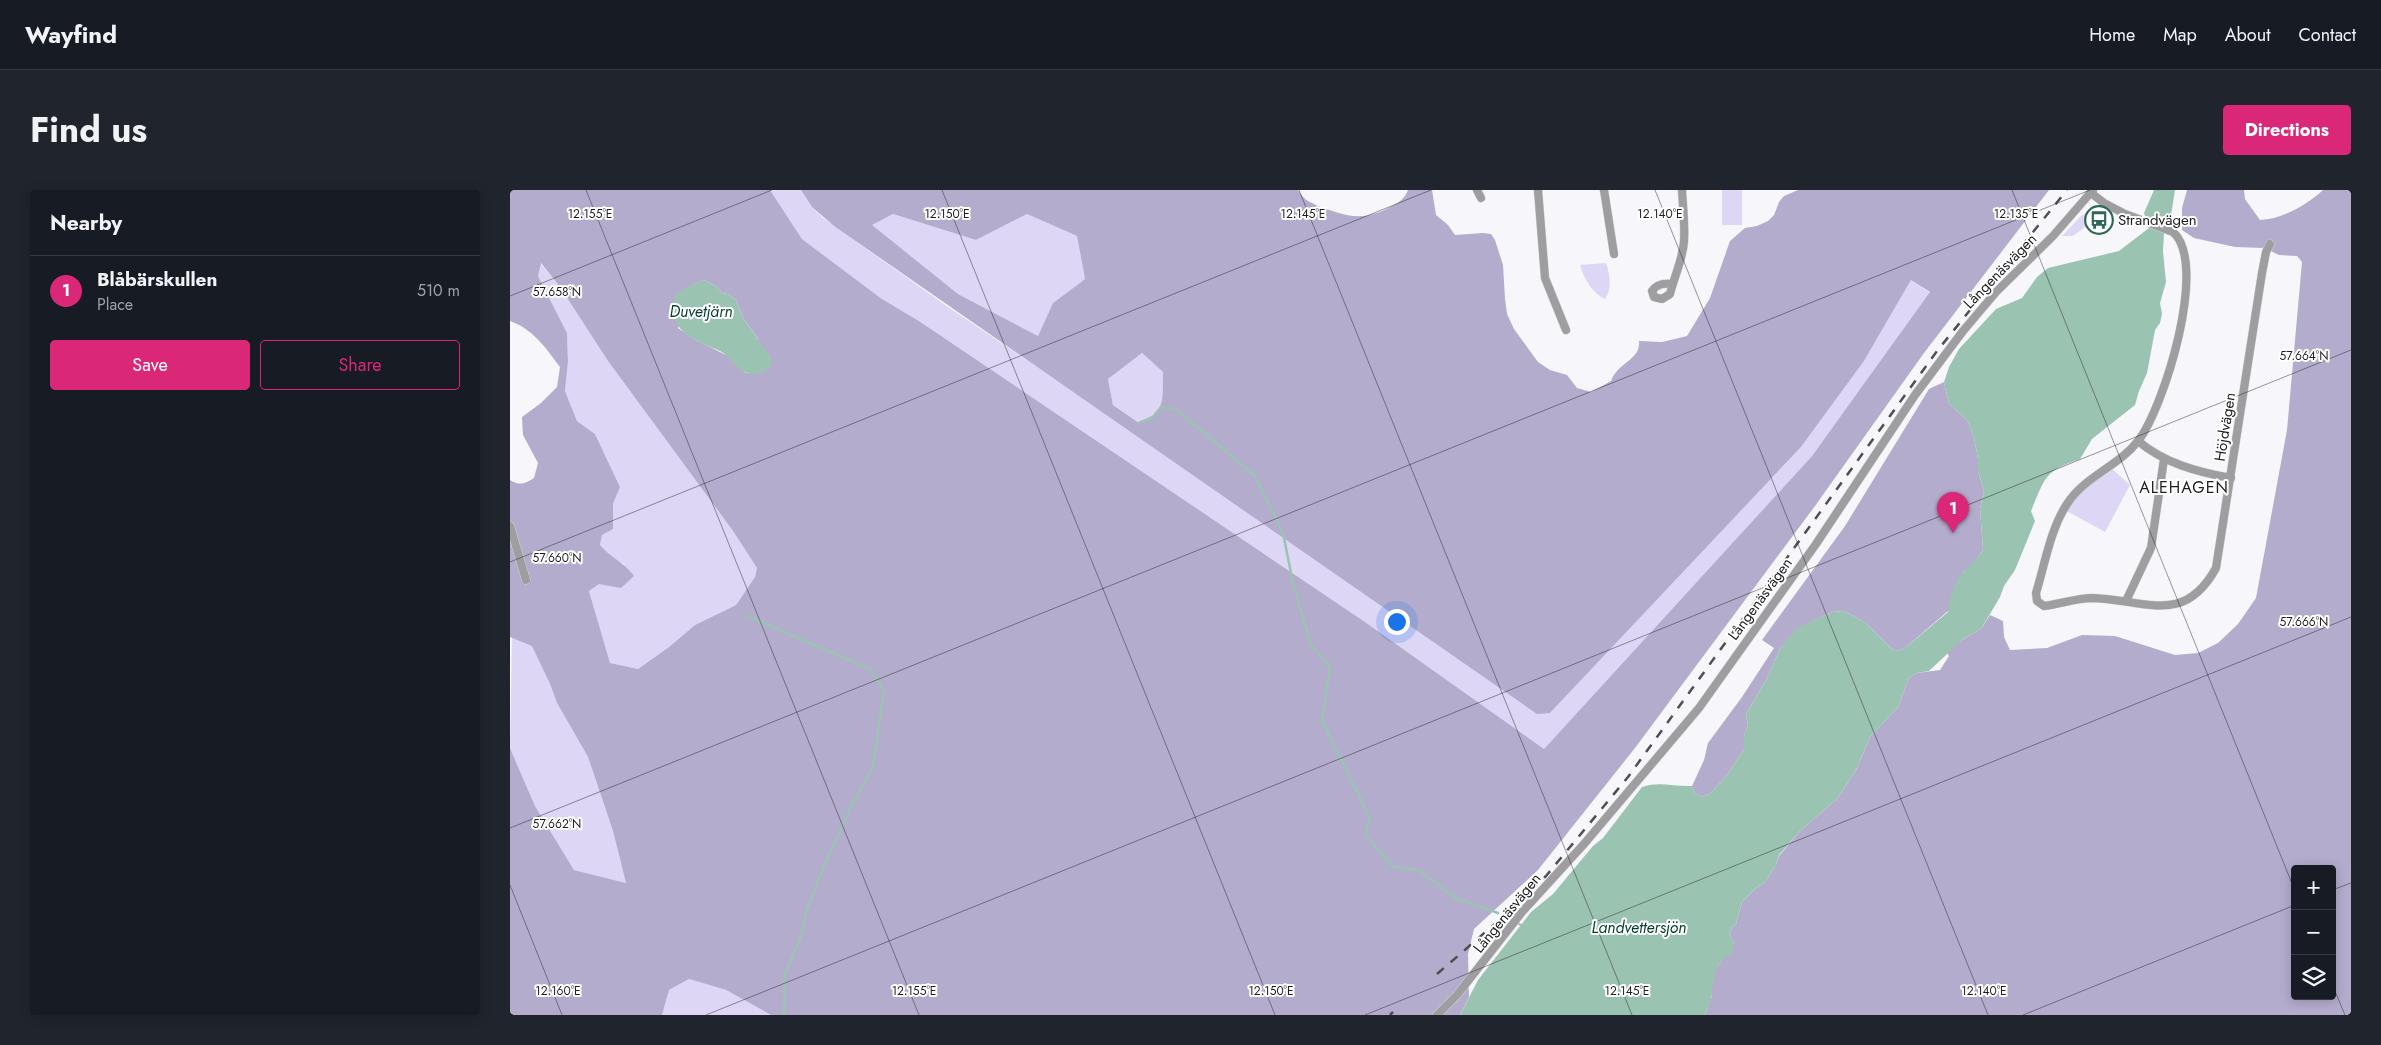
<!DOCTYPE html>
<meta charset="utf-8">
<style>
body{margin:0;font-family:Jost,sans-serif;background:#20242c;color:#f1f3f6}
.controls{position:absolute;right:15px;bottom:15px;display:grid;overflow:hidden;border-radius:5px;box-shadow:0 2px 12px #0003}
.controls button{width:45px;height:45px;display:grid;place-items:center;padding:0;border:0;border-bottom:1px solid #363941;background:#171b24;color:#f1f3f6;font:25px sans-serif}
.you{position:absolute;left:886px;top:431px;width:18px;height:18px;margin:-12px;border:4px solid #fff;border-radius:50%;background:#1a73e8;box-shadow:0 0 0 8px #1a73e833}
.badge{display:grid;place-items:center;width:32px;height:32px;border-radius:50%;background:#db2777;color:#fff;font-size:16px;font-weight:700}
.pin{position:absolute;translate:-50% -41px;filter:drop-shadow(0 1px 2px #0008)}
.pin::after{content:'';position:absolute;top:26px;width:18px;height:15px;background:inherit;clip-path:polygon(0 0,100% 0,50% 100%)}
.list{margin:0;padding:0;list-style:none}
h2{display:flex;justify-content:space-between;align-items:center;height:65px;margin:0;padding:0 20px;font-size:21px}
h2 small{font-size:16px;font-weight:400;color:#9ea1a6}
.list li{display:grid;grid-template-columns:32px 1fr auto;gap:15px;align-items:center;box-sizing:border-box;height:70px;padding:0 20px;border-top:1px solid #363941}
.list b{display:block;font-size:19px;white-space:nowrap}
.list p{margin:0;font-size:16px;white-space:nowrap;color:#9ea1a6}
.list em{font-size:16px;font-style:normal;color:#9ea1a6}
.actions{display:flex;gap:10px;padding:15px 20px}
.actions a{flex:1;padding:11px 0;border:1px solid #db2777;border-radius:5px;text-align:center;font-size:18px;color:#db2777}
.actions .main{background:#db2777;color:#fff}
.icon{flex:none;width:28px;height:28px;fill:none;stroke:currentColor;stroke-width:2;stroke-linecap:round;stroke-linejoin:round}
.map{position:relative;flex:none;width:1841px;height:825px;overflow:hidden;border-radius:5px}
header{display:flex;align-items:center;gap:30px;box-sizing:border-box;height:70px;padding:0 25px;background:#171b24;border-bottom:1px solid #363941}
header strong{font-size:24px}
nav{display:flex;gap:28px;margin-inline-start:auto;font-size:18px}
.intro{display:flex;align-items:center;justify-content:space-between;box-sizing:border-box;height:120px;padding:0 30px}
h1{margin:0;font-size:35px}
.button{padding:12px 22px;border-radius:5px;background:#db2777;color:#fff;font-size:18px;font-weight:700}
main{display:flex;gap:30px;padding:0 30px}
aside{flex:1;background:#171b24;border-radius:5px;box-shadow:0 2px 12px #0003}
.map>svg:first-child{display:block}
.green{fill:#ddd6f4}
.forest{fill:#b4accd;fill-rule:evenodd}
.water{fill:#9bc3b2}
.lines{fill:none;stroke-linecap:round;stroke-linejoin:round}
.stream{stroke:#9bc3b2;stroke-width:2.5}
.minor-casing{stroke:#d4d3d8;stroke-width:9}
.minor{stroke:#9e9ea0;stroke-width:8}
.rail{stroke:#4f4e51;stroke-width:2.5;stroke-dasharray:9 9;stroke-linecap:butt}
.ticks{fill:none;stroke:#1e1d1f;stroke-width:1;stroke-opacity:0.45}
.labels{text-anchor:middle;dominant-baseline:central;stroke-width:4;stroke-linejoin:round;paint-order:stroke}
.poi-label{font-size:15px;fill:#1e1d1f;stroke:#fff;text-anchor:start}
.street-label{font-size:15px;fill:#1e1d1f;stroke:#fff}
.water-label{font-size:16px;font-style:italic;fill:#063e2d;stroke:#fff}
.neighbourhood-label{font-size:16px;letter-spacing:1px;fill:#1e1d1f;stroke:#fff}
.ticks-label{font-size:12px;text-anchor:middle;fill:#1e1d1f;stroke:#fff;stroke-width:4;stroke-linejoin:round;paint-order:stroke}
</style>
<header>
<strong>Wayfind</strong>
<nav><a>Home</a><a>Map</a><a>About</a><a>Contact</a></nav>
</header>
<div class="intro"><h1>Find us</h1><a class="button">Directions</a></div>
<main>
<aside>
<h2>Nearby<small></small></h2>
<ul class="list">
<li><span class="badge">1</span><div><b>Blåbärskullen</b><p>Place</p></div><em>510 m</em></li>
</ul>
<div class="actions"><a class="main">Save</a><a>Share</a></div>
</aside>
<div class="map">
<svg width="1841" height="825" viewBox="0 0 1841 825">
<rect width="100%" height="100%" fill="#f7f6fb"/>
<g class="green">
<path d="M260,0H291L302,17L313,28L438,117L1040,523L1291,257L1354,171L1401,90L1420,103L1302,266L1034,559L855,432L409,131L372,109L292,49Z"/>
<rect x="1212" y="0" width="20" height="35"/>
<path d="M1579,21L1584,30L1563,46H1552L1571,26Z"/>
<path d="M383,24L466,50L517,24L567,46L575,89L543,113L528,146L448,104L361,35Z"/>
<path d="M30,73L50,97L98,171L223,341L247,378L245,387L226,415L185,435L159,457L128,479L100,474L79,401L115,374L100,368L90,355L92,345L103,338V314L110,297L85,244L67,231L55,201L58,172L57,143L28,86Z"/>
<path d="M1096,73C1100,84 1102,100 1095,109C1082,103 1074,89 1070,75Z"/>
<path d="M632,163L653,182C652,210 657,221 629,233L603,215L598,189Z"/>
<path d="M1600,277L1620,295L1595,342L1555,320L1569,300Z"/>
<path d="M2,446L22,455L40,494L47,513L78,567L103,641L116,693L64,680L25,616L0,558Z"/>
<path d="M179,789L216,800L261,825H152L159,800Z"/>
</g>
<g class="forest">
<path d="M0,0H260L292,49L372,109L409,131L855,432L1034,559L1302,266L1420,102L1401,90L1354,171L1291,257L1040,523L1027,524L324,36L302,17L291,0H788C794,10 798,11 808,16C838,27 853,32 882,16C890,12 895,8 898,0H922L926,25L938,35L945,45L973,43L981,44L985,50L993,75L995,109L997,124L1004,139L1028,172L1040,180L1057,185L1067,198L1081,202L1101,191C1108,172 1131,170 1129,151L1152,152L1177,146L1200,108L1220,51L1235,38L1247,36L1258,31L1264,25L1269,12L1274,6L1288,0H1539L1414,163L1305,316L1125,558L1028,680L964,739L958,764L959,807L950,825H261L216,800L179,789L159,800L152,825H0V558L25,616L64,680L116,693L103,641L78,567L47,513L40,494L22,456L0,447V290C10,296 15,294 24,288L28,273L13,245L12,227L31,213L47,197L50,177C36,158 23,139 0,131ZM383,24L466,50L517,24L567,46L575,89L543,113L528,146L448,104L362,35ZM31,73L50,97L98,171L223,341L247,378L245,387L226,415L185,435L159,457L128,479L100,473L79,401L89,394L111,398L124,386C113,371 102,369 90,355L92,345L103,339V314L110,297L85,244L67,231L55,201L58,172L57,143L28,86ZM194,90L207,97L211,103L218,104L226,110L233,128L248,149L247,184L236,183L218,166L184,149L168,138L185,94ZM632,163L653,182C652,210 657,221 629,233L603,215L598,189Z"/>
<path d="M1677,0H1734L1735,9L1750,30C1772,29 1797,15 1813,0H1841V825H1195L1202,806L1201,794L1205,780L1224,754L1219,742L1226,734L1232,712L1246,698L1255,692L1266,675L1269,666L1290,641L1328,608L1346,580L1360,547L1388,517L1399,488L1407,483L1430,480L1439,466L1437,463L1453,449L1471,439L1480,425L1493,431L1494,447L1500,460L1537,458L1572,445L1605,446L1665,465L1688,463L1708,453L1728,434L1746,408L1777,240L1792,72L1787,66L1769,65L1754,58L1725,57L1684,48L1672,40V18ZM1785,679H1822V806H1785Z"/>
<path d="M1434,192L1439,214L1457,230L1464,247L1468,269V281L1474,300L1470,319L1473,360L1462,375L1453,382L1438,421L1395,458L1388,461L1382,459L1356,433L1334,421L1322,422L1301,432L1271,457L1256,490L1236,524L1238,536L1234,545V559L1217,585L1201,603L1192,607L1185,603L1182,596L1194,570L1198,553L1232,507L1264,458L1252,450L1335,336L1419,199Z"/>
</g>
<g class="water">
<path d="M1644,0H1665L1660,32L1654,43L1653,61L1656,92L1650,113L1652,124L1650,133L1645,140L1637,183L1629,201L1625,215L1582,249L1570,269C1534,281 1535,288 1521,321L1525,331L1505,380L1494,396L1490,407L1471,439L1453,449L1419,481L1407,483L1399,488L1388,517L1360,547L1346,580L1328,608L1290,641L1269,665L1266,675L1255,692L1246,698L1232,712L1226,734L1219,742L1224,754L1222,763C1204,773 1204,787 1202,805C1201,812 1197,819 1195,825H950L968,790L1021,722L1043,704L1083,656L1093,648L1132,597C1150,591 1164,597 1182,596L1185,603L1192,607L1201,603L1217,585L1234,559V545L1238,536L1236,524L1256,490L1271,457L1287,438L1322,422L1334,421L1356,433L1382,459L1388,461L1395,458L1438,422C1438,410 1446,389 1454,381C1461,374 1467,369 1473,360L1470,319L1474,300L1468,281V269L1464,247L1457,230L1439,214L1434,192L1439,177L1449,159L1486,119L1512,108L1527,87L1538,78L1609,61L1639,38L1634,23Z"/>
<path d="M194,90L207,97L211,103L218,104L226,110L233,128L259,165L262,171L259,179C252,183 245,186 237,183C227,179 220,166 210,161C190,152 163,144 163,119C162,100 180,96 194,90Z"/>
</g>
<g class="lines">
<g class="stream">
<path d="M629,233L643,227L651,217L666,219L745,286L773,343L783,393L801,455L820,477L812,531L858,624L860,629L855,644L883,677L908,680L946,708L988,723"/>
<path d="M237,426L360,479L374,501L363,576L342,615L311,683L296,722L291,746L275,784L274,825"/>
<path d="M1009,734L1011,735"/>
</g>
<defs>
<g id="minor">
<path d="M967,0L971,8"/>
<path d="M1028,0L1035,88L1056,140"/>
<path d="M1094,0L1104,64"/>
<path d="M1581,3L1594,13L1615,24L1663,42C1699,73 1654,218 1628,251C1609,276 1575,286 1557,314C1540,340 1535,374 1526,403L1527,411L1534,416C1551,414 1566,408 1583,408C1636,410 1674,436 1706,378L1752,83L1756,62L1760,54"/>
<path d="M1161,94C1153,93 1147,94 1142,101L1144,107L1152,109L1160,104C1164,87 1173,69 1174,51C1175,35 1173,17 1172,0"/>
<path d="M1628,251C1654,273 1687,282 1721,288"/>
<path d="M0,336L16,390"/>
<path d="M1616,411L1641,358L1654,269"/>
<path d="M927,825L947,805L1012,722L1074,654L1189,518L1306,354L1405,205L1453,141L1486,102L1543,46L1583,0"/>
</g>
</defs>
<use href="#minor" class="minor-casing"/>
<use href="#minor" class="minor"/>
<g class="rail">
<path d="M927,784L1001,720L1036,686L1118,587L1427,161L1557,0"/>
<path d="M880,825L883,822"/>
</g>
</g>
<path class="ticks" d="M76,0L409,825M432,0L765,825M789,0L1122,825M1145,0L1478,825M1502,0L1785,701M0,106L262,0M0,372L921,0M0,638L1580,0M0,695L52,825M1822,700L1841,693M1822,794L1835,825M196,825L1841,160M855,825L1841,427M1513,825L1785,715"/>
<defs>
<symbol id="bus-ring" viewBox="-11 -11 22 22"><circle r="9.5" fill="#fff" stroke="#2c6853" stroke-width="1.5"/><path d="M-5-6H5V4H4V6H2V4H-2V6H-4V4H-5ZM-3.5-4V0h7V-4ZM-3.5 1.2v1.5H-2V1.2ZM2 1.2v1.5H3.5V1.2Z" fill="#2c6853"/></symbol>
</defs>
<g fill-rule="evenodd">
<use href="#bus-ring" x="1573" y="14" width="32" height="32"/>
</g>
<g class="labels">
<g class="poi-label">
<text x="1608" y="30">Strandvägen</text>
</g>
<g class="street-label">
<text transform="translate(1490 81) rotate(-46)">Långenäsvägen</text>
<text transform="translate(1715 237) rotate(-81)">Höjdvägen</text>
<text transform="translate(1250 409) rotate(-54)">Långenäsvägen</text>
<text transform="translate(997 723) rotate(-51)">Långenäsvägen</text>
</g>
<g class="water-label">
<text x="191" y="121">Duvetjärn</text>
<text x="1129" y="737">Landvettersjön</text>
</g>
<g class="neighbourhood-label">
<text x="1674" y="297">ALEHAGEN</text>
</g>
</g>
<g class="ticks-label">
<text x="80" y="28">12.155°E</text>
<text x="437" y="28">12.150°E</text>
<text x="793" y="28">12.145°E</text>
<text x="1506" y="28">12.135°E</text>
<text x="1150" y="28">12.140°E</text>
<text x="47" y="106">57.658°N</text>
<text x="1794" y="170">57.664°N</text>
<text x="47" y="372">57.660°N</text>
<text x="1794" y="436">57.666°N</text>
<text x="47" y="638">57.662°N</text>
<text x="48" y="805">12.160°E</text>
<text x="404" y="805">12.155°E</text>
<text x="761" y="805">12.150°E</text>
<text x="1117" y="805">12.145°E</text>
<text x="1474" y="805">12.140°E</text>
</g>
</svg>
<div class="controls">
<button>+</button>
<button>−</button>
<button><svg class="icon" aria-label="layers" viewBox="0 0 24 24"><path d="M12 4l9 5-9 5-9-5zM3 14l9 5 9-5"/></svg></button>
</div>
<div class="you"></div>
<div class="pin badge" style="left:1443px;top:343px">1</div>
</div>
</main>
